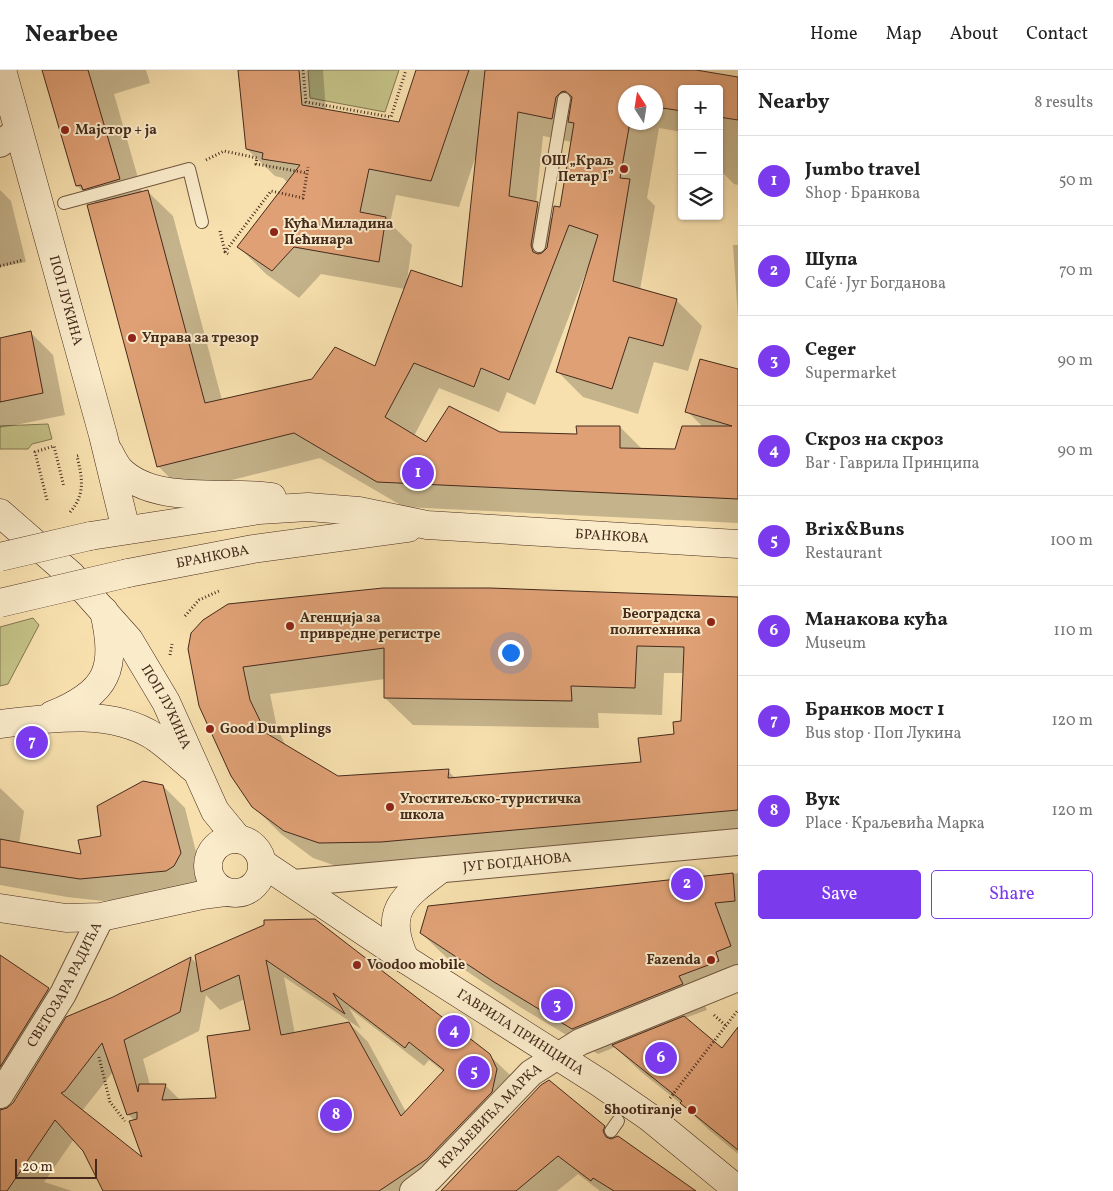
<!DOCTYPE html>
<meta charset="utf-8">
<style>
body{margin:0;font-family:Vollkorn,serif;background:#f6f6f6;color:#222}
.controls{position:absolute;right:15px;top:15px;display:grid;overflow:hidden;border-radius:5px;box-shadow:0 1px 4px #0004}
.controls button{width:45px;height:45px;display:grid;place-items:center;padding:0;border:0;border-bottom:1px solid #e0e0e0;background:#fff;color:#222;font:25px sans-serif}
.compass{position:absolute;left:618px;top:15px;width:45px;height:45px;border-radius:50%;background:#fff;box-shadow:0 1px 4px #0004;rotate:348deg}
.scale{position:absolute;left:15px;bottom:12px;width:82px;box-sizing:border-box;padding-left:5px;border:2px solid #452a1c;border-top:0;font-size:14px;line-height:18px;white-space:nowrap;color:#452a1c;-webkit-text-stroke:4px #faebca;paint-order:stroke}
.you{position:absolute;left:510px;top:582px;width:18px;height:18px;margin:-12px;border:4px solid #fff;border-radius:50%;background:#1a73e8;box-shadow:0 0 0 8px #1a73e833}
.badge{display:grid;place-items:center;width:32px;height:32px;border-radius:50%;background:#7c3aed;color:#fff;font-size:16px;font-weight:700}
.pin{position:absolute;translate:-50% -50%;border:2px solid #fff;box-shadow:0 1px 5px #0006}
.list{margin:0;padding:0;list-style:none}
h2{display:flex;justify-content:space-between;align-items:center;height:65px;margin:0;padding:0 20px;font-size:21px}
h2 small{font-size:16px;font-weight:400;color:#767676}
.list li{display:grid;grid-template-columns:32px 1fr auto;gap:15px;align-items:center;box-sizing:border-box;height:90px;padding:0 20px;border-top:1px solid #e0e0e0}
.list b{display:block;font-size:19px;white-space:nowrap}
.list p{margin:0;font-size:16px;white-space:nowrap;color:#767676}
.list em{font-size:16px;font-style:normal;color:#767676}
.actions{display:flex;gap:10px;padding:15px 20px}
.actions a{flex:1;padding:11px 0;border:1px solid #7c3aed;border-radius:5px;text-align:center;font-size:18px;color:#7c3aed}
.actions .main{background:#7c3aed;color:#fff}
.icon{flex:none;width:28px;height:28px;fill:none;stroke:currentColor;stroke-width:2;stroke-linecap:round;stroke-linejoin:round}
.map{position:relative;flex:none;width:738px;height:1121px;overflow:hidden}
header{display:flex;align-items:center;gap:30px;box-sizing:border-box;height:70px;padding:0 25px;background:#fff;border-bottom:1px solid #e0e0e0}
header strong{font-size:24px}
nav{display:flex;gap:28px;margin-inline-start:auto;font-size:18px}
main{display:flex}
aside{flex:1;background:#fff}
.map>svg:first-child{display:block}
.green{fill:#c3c186;stroke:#847651}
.shadow{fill:#0003;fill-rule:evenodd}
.building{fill:#dfa075;stroke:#452a1c;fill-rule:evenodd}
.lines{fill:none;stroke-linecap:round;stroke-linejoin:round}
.lane-casing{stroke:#725840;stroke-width:14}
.street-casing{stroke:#725840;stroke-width:28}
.secondary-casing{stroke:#452a1c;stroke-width:29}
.path{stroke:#452a1c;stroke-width:3;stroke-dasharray:1 2.5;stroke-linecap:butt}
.lane{stroke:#faebca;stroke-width:12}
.street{stroke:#faebca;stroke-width:26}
.secondary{stroke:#faebca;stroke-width:28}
.secondary-bridge-casing{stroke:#452a1c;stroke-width:29;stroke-linecap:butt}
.secondary-bridge{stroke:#faebca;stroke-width:28}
.poi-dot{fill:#8f2418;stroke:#faebca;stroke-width:2}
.labels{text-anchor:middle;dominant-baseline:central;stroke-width:4;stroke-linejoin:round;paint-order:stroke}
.poi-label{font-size:14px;font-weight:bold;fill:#452a1c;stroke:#faebca;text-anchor:start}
.street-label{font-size:14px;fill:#452a1c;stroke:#faebca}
</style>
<header>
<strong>Nearbee</strong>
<nav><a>Home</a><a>Map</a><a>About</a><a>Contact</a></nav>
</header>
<main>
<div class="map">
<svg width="738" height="1121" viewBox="0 0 738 1121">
<rect width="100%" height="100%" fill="#f7e0ae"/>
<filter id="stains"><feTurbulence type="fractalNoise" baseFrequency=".004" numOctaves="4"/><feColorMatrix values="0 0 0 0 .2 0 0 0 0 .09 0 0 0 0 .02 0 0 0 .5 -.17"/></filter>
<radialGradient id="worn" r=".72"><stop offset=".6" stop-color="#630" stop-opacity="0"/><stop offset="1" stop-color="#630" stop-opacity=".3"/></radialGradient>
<g class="green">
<path d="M308,0H399L385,42L310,28Z"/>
<path d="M48,354L52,369L32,374L28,379H0V356Z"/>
<path d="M33,548L39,555L8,614L0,616V557Z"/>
</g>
<g class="shadow">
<path d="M43,0H146L150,13L114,24L142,122L147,121L173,146L222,330L376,298L405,219L321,204L299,228L266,204L239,177L288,113L283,108L275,106L247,79L240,0H323L326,41L400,54L417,0H688L738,8V115L734,114L719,99V19H682V62L659,58L647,128L655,136L640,220L677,231L702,256L688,301L654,292L638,344L583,327L558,302L590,198L588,197L535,335L507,322L499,342L439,318L414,366L427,374L500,363L578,366L620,357L643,380L676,381L703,357L687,341L738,300V453L404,437L320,388L184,422L158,396L96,134L77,116ZM626,22H656V52H626ZM543,66L572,72L561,138L553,149L536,133ZM476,85L463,219L407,211L412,175L390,153L396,125L459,137Z"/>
<path d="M0,120L11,131L26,192L0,197Z"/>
<path d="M733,175H738V248Z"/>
<path d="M31,263L53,285L65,345L0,358V269Z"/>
<path d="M738,528V769L348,800L313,788L281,764L253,736L190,579ZM664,603H684L682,652L676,666L642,693L456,709L448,701L338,707L286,676L277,658L270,624L385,609V628L413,655L599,658L598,643L662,645Z"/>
<path d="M163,716L185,738L202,806L196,818L188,822L103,831L67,827L0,815V718L24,741L19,774L82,786Z"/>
<path d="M738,803V918L703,931L707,940L685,948L722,979L738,959V1084L708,1059L686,1038L640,1001L615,977L598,984L520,937L447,888L421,863Z"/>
<path d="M314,850L489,985L509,1004L516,1019L432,1121H105L84,1080L74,1069L44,1112L72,1121H0V886L48,919L67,938L5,1040L8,1039L113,928L191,888L198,895L264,856V852ZM284,907L361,959L349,938L424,996L429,990L444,1002L406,1042L368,972L349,953L295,964ZM206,925L220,940L245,929L251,961L217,1029L181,1031L165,1015H150L143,989L199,961ZM113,1002L128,1044L135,1051L145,1090L82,1041Z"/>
<path d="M541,1016L604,1056L616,1068L694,1121H600L578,1104L557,1121H440Z"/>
</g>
<g class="building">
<path d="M42,0H88L120,109L83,120L81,115L76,116Z"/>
<path d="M238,0H299L302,35L399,52L416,0H469L431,111L369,99L360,142L386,147L379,192L294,177L272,201L237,177L300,95L262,89L263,83L246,79Z"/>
<path d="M485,0H696L738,7V50L719,47V19H682V41L656,37V22H626V52H630L620,108L630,109L613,211L677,229L663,276L629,267L612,319L556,302L598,165L569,155L509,310L481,298L474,317L414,293L385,347L426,372L449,336L500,362L577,364L576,356H620V378L675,379L682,356H732L685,342L700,289L738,299V429L377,412L294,363L157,397L87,135L148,120L205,333L312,309L335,277L375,296L411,200L462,217ZM565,21L572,27L568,52L574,53L560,137L554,136L547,178L542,183L538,184L533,182L531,175L538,132L509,126L518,42L552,49L556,27L561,22Z"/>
<path d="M31,261L43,323L0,332V268Z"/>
<path d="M383,518H490L738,527V740L381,772L319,773L284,761L252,737L231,706L199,636L188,579L191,563L203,550L228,534ZM637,576L684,577L681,651L673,652L674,664L638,668L641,692L448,708L449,699L338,706L266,663L250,630L243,597L384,578V628L572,631L571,616L635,618Z"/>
<path d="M143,711L163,715L181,783L174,796L166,801L80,809L0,797V769L81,784L78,770L101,766L97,736Z"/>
<path d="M733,803L735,831L715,833L731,876L716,882L719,891L679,906L683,914L572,959L494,912L420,863L428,836Z"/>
<path d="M315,849L490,984L497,999L492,1022L427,1089L379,1121H103L83,1081L55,1050L7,1121H0V1040L7,1038L13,1033L66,947L113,927L191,887L180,942L124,970L138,1022L139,1014H166L162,1030L216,1028L207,966L250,960L239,905L201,922L195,885L264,855V850ZM266,890L345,944L333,923L405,978L409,972L444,1000L401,1046L349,952L281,965ZM102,973L127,1045L137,1042V1049L129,1051L142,1087L61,1023L65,1021Z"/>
<path d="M0,885L49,918L0,997Z"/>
<path d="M684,946L722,978L738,957V1080L680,1033L682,1031L612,975Z"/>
<path d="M549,1010L605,1056L603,1061L606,1067L611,1069L618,1066L696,1121H614L593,1108L591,1111L558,1086L516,1121H441L541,1015Z"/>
</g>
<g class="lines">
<defs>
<g id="lane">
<path d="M64,133L189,99L202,152"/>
<path d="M539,176L564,29"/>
<path d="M611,1061L618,1051"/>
</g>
<g id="street">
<path d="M0,74L18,60"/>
<path id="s1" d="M294,813L738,772"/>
<path id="s2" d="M0,1025L63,924L101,847"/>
<path id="s3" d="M413,1121L429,1109L531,1003L580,972L738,908"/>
</g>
<g id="secondary">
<path id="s4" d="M2,0L103,365L126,460"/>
<path d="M109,382C112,388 115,394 119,399C154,436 226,420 272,427"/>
<path id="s5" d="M0,443L71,505L129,570L166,632L215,741L238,769"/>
<path id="s6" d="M90,466L259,440L308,437L359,441L427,455L738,474"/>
<path id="s7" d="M128,503L253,479L408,458"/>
<path d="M52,645C109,622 117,599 104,541"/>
<path d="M0,654C49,648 111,638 155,667C168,676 181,688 193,698"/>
<circle cx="235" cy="796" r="27"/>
<path id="s8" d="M262,793L405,889L600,1013L649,1047L738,1120"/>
<path d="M0,838L66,848L101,847L202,825L225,822"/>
<path d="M405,889C383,842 402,828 438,801"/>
</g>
</defs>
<use href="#lane" class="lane-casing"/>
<use href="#street" class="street-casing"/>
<use href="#secondary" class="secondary-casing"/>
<g class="path">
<path d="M303,0L306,32L391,47L406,0"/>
<path d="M206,90L224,81L257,88L256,94L307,103"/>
<path d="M220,161L225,182L228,184"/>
<path d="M225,182L271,121L303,128L308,97"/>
<path d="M0,196L23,190"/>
<path d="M47,430L35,382L54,376L64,417"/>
<path d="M70,442C86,424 82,407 77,386L80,385"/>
<path d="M185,546L199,530L219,521"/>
<path d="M170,585L172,574"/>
<path d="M714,945L725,955"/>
<path d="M99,987L110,1032L125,1051"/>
<path d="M670,1028L738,940"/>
</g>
<use href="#lane" class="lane"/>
<use href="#street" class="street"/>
<use href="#secondary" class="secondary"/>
<defs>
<g id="secondary-bridge">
<path d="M0,487L90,466"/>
<path d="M0,533L128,503"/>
</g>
</defs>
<use href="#secondary-bridge" class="secondary-bridge-casing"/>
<use href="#secondary-bridge" class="secondary-bridge"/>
</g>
<g class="poi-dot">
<circle cx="65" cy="60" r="5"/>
<circle cx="624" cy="99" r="5"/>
<circle cx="274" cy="162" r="5"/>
<circle cx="132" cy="268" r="5"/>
<circle cx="711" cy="552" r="5"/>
<circle cx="290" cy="556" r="5"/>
<circle cx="210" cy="659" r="5"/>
<circle cx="390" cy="737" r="5"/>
<circle cx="711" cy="890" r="5"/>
<circle cx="357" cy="895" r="5"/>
<circle cx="692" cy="1040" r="5"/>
</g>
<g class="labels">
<g class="poi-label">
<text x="75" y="60">Мајстор + ја</text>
<text x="614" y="91" text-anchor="end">ОШ „Краљ<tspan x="614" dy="16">Петар I”</tspan></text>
<text x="284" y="154">Кућа Миладина<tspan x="284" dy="16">Пећинара</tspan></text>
<text x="142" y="268">Управа за трезор</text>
<text x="701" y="544" text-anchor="end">Београдска<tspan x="701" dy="16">политехника</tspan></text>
<text x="300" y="548">Агенција за<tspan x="300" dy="16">привредне регистре</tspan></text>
<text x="220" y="659">Good Dumplings</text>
<text x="400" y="729">Угоститељско-туристичка<tspan x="400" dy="16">школа</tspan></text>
<text x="701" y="890" text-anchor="end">Fazenda</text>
<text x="367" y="895">Voodoo mobile</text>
<text x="682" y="1040" text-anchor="end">Shootiranje</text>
</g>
<g class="street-label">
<text stroke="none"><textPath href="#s4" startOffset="239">ПОП ЛУКИНА</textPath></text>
<text stroke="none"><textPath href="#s6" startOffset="526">БРАНКОВА</textPath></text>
<text stroke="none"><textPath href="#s7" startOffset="86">БРАНКОВА</textPath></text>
<text stroke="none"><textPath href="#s5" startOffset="258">ПОП ЛУКИНА</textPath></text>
<text stroke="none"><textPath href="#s1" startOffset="224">ЈУГ БОГДАНОВА</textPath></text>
<text stroke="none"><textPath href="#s2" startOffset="128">СВЕТОЗАРА РАДИЋА</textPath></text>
<text stroke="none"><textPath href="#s8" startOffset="309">ГАВРИЛА ПРИНЦИПА</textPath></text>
<text stroke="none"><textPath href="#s3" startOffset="108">КРАЉЕВИЋА МАРКА</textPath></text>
</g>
</g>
<rect width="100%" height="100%" filter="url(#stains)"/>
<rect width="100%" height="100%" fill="url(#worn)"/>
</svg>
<div class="controls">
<button>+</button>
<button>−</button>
<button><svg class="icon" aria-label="layers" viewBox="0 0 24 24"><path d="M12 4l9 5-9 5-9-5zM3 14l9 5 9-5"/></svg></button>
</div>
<svg class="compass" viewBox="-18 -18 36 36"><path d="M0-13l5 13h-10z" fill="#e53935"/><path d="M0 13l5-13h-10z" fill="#767676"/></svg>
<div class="scale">20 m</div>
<div class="you"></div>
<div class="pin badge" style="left:418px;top:403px">1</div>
<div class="pin badge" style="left:687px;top:814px">2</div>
<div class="pin badge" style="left:557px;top:935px">3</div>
<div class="pin badge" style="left:454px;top:961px">4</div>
<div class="pin badge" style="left:474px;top:1002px">5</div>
<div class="pin badge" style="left:661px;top:988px">6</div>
<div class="pin badge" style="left:32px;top:672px">7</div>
<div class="pin badge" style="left:336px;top:1045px">8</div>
</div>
<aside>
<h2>Nearby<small>8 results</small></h2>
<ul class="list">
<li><span class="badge">1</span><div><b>Jumbo travel</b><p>Shop · Бранкова</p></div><em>50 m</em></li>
<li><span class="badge">2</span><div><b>Шупа</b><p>Café · Југ Богданова</p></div><em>70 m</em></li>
<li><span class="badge">3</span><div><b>Ceger</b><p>Supermarket</p></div><em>90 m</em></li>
<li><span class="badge">4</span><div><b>Скроз на скроз</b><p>Bar · Гаврила Принципа</p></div><em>90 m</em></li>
<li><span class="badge">5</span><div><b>Brix&amp;Buns</b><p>Restaurant</p></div><em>100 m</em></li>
<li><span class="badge">6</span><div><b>Манакова кућа</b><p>Museum</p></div><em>110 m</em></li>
<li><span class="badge">7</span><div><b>Бранков мост 1</b><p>Bus stop · Поп Лукина</p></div><em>120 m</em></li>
<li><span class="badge">8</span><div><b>Вук</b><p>Place · Краљевића Марка</p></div><em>120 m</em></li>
</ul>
<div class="actions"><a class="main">Save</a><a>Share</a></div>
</aside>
</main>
